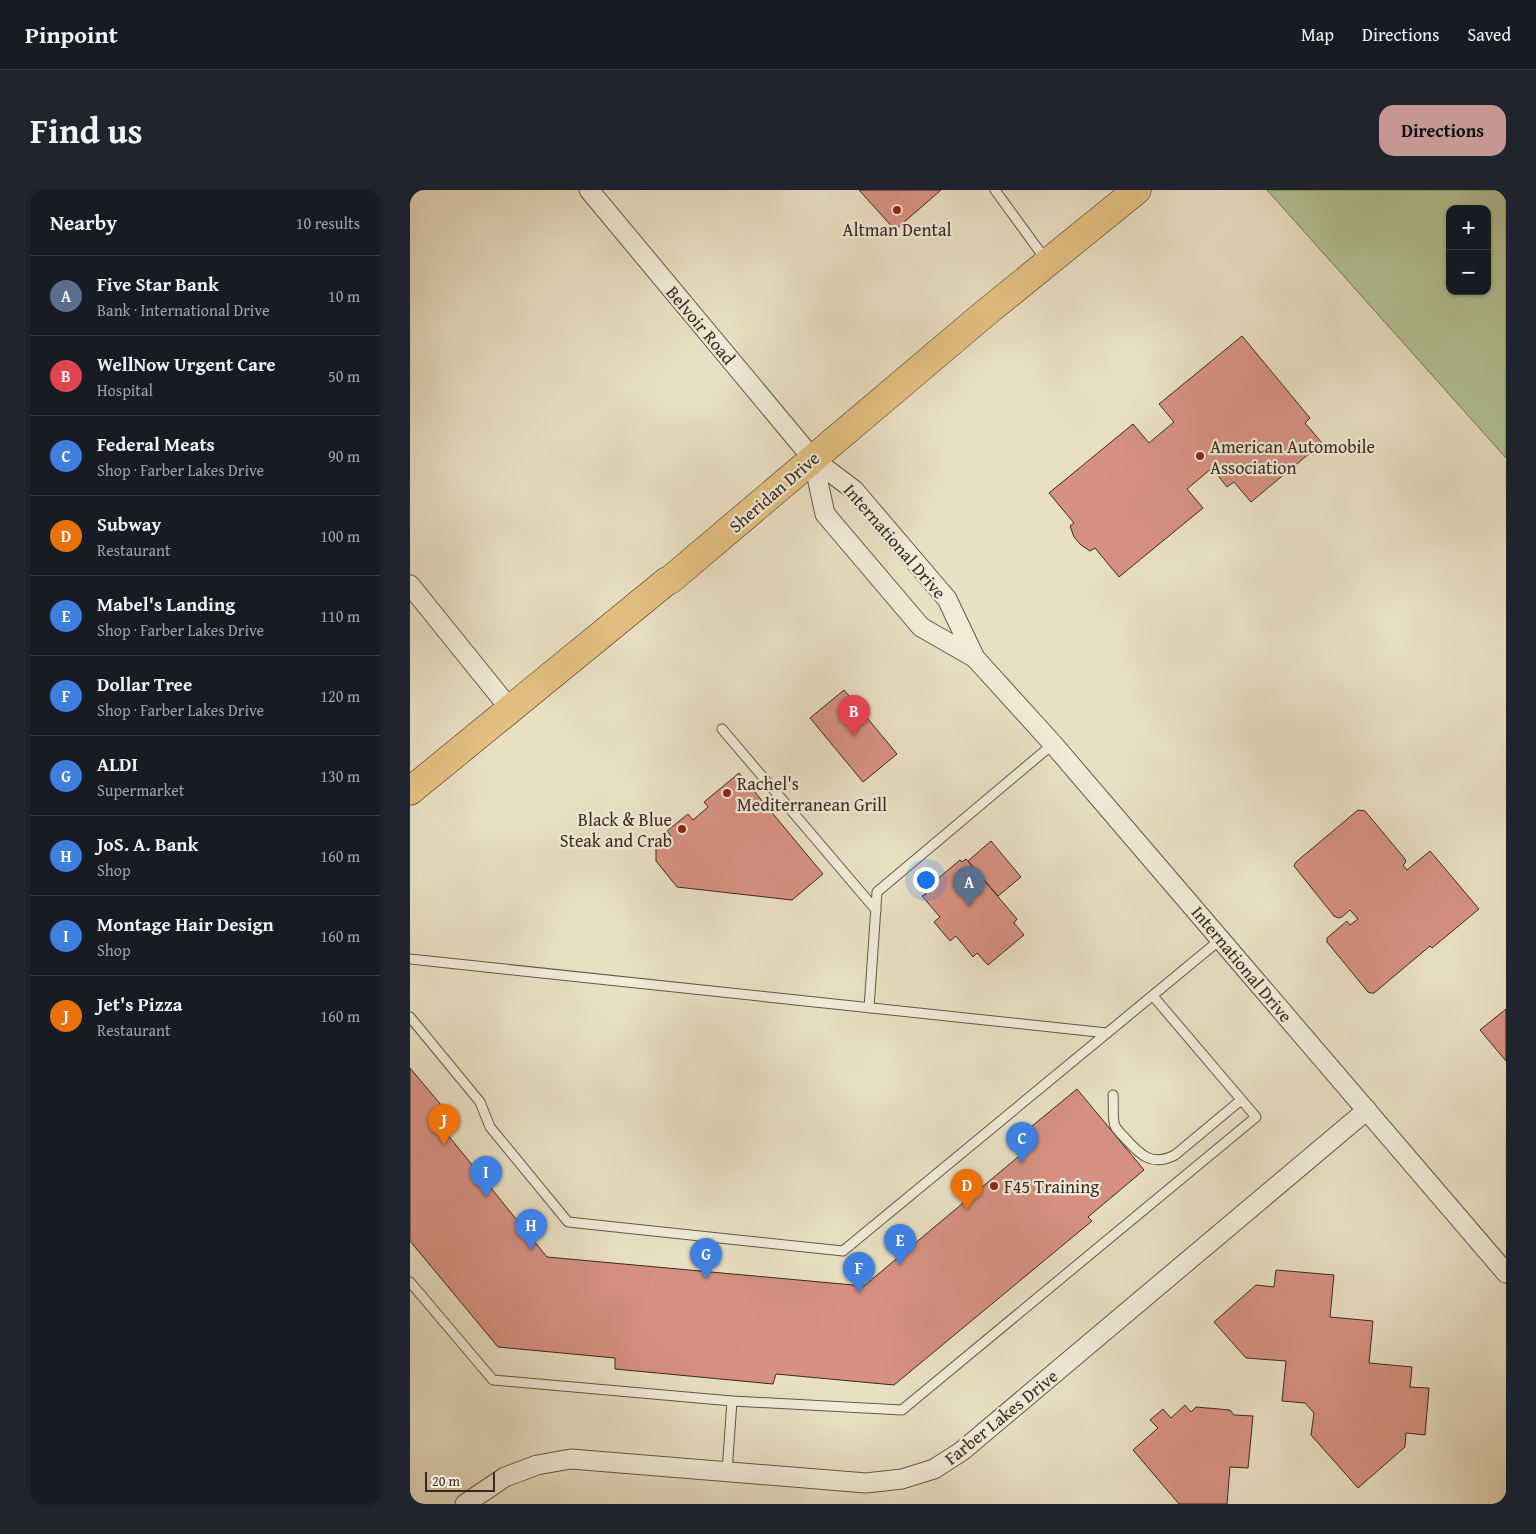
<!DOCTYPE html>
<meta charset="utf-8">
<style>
body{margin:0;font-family:"Gentium Book Plus",serif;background:#20242c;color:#f1f3f6}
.controls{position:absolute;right:15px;top:15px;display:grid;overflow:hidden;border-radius:10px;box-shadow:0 1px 4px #0004}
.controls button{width:45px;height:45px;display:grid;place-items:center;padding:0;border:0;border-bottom:1px solid #363941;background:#171b24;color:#f1f3f6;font:25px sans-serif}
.scale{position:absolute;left:15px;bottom:12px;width:70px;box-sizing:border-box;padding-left:5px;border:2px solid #3b2922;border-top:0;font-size:14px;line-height:18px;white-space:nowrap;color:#3b2922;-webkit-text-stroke:4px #f1ebd8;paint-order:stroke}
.you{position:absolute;left:515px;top:689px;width:18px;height:18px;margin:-12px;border:4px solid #fff;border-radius:50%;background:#1a73e8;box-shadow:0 0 0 8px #1a73e833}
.badge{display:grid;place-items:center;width:32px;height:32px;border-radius:50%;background:#c59692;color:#fff;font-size:16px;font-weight:700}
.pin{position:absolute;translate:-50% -41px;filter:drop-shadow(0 1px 2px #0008)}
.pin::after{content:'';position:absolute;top:26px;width:18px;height:15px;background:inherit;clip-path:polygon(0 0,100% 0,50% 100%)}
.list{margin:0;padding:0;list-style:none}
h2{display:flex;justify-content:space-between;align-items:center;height:65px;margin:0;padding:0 20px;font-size:21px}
h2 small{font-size:16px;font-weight:400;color:#9ea1a6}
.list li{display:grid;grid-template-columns:32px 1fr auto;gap:15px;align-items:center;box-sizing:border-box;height:80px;padding:0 20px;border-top:1px solid #363941}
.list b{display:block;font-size:19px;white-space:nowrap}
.list p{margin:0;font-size:16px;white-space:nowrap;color:#9ea1a6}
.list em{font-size:16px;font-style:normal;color:#9ea1a6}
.map{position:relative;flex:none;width:1096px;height:1314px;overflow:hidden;border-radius:15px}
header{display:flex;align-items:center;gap:30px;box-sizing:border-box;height:70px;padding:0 25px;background:#171b24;border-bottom:1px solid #363941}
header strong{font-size:24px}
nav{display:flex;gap:28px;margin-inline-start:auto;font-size:18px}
.intro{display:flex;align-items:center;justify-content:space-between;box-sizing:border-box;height:120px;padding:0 30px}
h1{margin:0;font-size:35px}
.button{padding:12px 22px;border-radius:15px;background:#c59692;color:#111;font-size:18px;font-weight:700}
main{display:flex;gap:30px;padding:0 30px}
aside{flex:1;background:#171b24;border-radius:15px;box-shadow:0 1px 4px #0004}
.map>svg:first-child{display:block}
.green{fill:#b3c396;stroke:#77765c;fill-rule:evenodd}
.building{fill:#d79182;stroke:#3b2922}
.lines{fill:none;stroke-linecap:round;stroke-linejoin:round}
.service-casing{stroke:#66574a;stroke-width:11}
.minor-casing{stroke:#66574a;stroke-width:21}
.primary-casing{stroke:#3b2922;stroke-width:29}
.service{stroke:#f1ebd8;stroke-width:9}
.minor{stroke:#f1ebd8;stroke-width:19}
.primary{stroke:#e4c082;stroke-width:28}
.poi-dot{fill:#8f2418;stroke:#f1ebd8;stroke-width:2}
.labels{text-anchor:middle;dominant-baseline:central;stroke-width:4.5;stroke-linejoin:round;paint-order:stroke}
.poi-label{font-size:18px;fill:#3b2922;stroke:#f1ebd8;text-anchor:start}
.street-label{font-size:18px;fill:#3b2922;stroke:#f1ebd8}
</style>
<header>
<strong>Pinpoint</strong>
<nav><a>Map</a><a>Directions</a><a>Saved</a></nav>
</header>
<div class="intro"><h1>Find us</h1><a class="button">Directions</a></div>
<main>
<aside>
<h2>Nearby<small>10 results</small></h2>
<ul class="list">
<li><span class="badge" style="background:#5c6f8a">A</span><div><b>Five Star Bank</b><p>Bank · International Drive</p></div><em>10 m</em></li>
<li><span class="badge" style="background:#e0444e">B</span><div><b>WellNow Urgent Care</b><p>Hospital</p></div><em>50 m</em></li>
<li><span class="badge" style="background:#3f7fe0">C</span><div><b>Federal Meats</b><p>Shop · Farber Lakes Drive</p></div><em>90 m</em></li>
<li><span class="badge" style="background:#e8710a">D</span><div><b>Subway</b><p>Restaurant</p></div><em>100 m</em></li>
<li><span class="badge" style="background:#3f7fe0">E</span><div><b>Mabel's Landing</b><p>Shop · Farber Lakes Drive</p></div><em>110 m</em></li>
<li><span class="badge" style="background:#3f7fe0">F</span><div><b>Dollar Tree</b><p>Shop · Farber Lakes Drive</p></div><em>120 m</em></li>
<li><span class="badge" style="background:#3f7fe0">G</span><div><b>ALDI</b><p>Supermarket</p></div><em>130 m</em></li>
<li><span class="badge" style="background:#3f7fe0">H</span><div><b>JoS. A. Bank</b><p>Shop</p></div><em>160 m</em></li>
<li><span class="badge" style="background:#3f7fe0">I</span><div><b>Montage Hair Design</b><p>Shop</p></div><em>160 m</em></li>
<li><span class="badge" style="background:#e8710a">J</span><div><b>Jet's Pizza</b><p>Restaurant</p></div><em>160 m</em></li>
</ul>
</aside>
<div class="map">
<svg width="1096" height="1314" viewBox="0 0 1096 1314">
<rect width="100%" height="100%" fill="#e9e0c3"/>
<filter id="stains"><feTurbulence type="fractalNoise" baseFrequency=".004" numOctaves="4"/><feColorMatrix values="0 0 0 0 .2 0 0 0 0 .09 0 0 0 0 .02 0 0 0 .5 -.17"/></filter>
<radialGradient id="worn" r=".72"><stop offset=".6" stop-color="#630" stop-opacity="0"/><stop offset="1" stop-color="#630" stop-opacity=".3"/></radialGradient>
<path class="green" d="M857,0H1096V268ZM1040,19H1077V101H1040Z"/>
<g class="building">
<path d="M449,0H531L485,40Z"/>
<path d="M832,146L900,228L895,233L912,253L841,312L824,292L817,297L802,278L777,299L793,318L709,387L685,358L680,361L671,355L664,347L660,336L664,333L639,303L723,234L739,253L764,232L749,214Z"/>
<path d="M434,500L487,564L453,592L400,528Z"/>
<path d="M329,583L413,684L382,710L267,697L246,671V659L261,646L257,641L278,624L283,630L298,617L294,612Z"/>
<path d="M948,620L955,621L995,669L996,672L993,675L997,680L1020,661L1069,719L1022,758L1020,756L964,803H961L958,802L917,752V748L937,731L940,735L948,729L940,720L932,727L928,728L924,726L884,676L886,672Z"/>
<path d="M581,651L611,687L588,706L558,671Z"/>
<path d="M556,669L607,729L604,733L614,745L578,775L567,763L563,767L546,746L540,751L524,732L530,727L512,706L516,704L513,701L550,670L552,672Z"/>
<path d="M1096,819V871L1070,840Z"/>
<path d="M0,878L48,935L37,944L137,1067L454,1096L620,957L610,946L667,899L734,980L678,1027L682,1031L484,1195L366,1184L363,1194L205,1179V1168L88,1157L0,1051Z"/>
<path d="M866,1080L924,1085L920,1127L963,1131L959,1173L1002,1177L1000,1197L1019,1198L1015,1245L996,1243L995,1257L948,1298L901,1245L904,1223L895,1213L872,1211L876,1171L836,1168L804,1132L846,1095L864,1097Z"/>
<path d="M775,1215L781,1222L786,1217L820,1220L824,1225L843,1226L838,1278L820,1277L817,1314H769L723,1260L748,1238L740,1230L753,1219L761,1228Z"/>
</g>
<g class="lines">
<defs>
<g id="service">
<path d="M585,0L636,70"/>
<path d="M312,539L466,720"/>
<path d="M0,769L697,843"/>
<path d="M459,818L467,702L643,554"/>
<path d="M0,827L70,912L80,937L158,1032L433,1061L811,749"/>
<path d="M703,905C704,912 702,930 705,936C707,940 712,945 715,948C730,965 742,977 765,965L831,910"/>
<path d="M0,1092L83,1190L322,1211L492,1220L846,927L743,806"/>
<path d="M317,1282L322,1211"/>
</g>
<g id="minor">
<path d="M179,0L403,269L444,300L537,409L565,468L643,554L1096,1083"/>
<path d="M403,269L415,324L511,437L565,468"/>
<path d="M0,395L100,519"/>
<path d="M55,1314L95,1287L127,1275L161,1269L456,1293L492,1289L524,1279L552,1261L957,920"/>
</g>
<path id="primary" d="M0,601L257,391L260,390L573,125L727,0"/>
</defs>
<use href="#service" class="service-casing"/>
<use href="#minor" class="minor-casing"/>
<use href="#primary" class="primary-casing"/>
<use href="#service" class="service"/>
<use href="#minor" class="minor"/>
<use href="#primary" class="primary"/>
</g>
<g class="poi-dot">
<circle cx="487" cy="20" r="5"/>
<circle cx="790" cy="266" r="5"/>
<circle cx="317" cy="603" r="5"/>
<circle cx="272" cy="639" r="5"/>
<circle cx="584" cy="996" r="5"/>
</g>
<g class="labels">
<g class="poi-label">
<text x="487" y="39" text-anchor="middle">Altman Dental</text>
<text x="800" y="256">American Automobile<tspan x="800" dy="21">Association</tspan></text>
<text x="327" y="593">Rachel's<tspan x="327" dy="21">Mediterranean Grill</tspan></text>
<text x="262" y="629" text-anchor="end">Black &amp; Blue<tspan x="262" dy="21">Steak and Crab</tspan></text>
<text x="594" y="996">F45 Training</text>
</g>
<g class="street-label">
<text transform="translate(291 135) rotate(50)">Belvoir Road</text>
<text transform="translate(364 302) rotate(-41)">Sheridan Drive</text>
<text transform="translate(485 351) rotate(49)">International Drive</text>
<text transform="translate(832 774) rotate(50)">International Drive</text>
<text transform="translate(591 1227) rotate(-39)">Farber Lakes Drive</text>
</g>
</g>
<rect width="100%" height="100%" filter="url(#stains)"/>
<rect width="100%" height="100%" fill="url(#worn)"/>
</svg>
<div class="controls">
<button>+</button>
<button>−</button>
</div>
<div class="scale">20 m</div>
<div class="you"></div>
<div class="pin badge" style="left:559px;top:717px;background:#5c6f8a">A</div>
<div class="pin badge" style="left:444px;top:546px;background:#e0444e">B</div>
<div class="pin badge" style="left:612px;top:973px;background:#3f7fe0">C</div>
<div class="pin badge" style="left:557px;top:1020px;background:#e8710a">D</div>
<div class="pin badge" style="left:490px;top:1075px;background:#3f7fe0">E</div>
<div class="pin badge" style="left:449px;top:1103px;background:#3f7fe0">F</div>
<div class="pin badge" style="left:296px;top:1089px;background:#3f7fe0">G</div>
<div class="pin badge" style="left:121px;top:1060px;background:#3f7fe0">H</div>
<div class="pin badge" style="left:76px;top:1007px;background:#3f7fe0">I</div>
<div class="pin badge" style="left:34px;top:955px;background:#e8710a">J</div>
</div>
</main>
